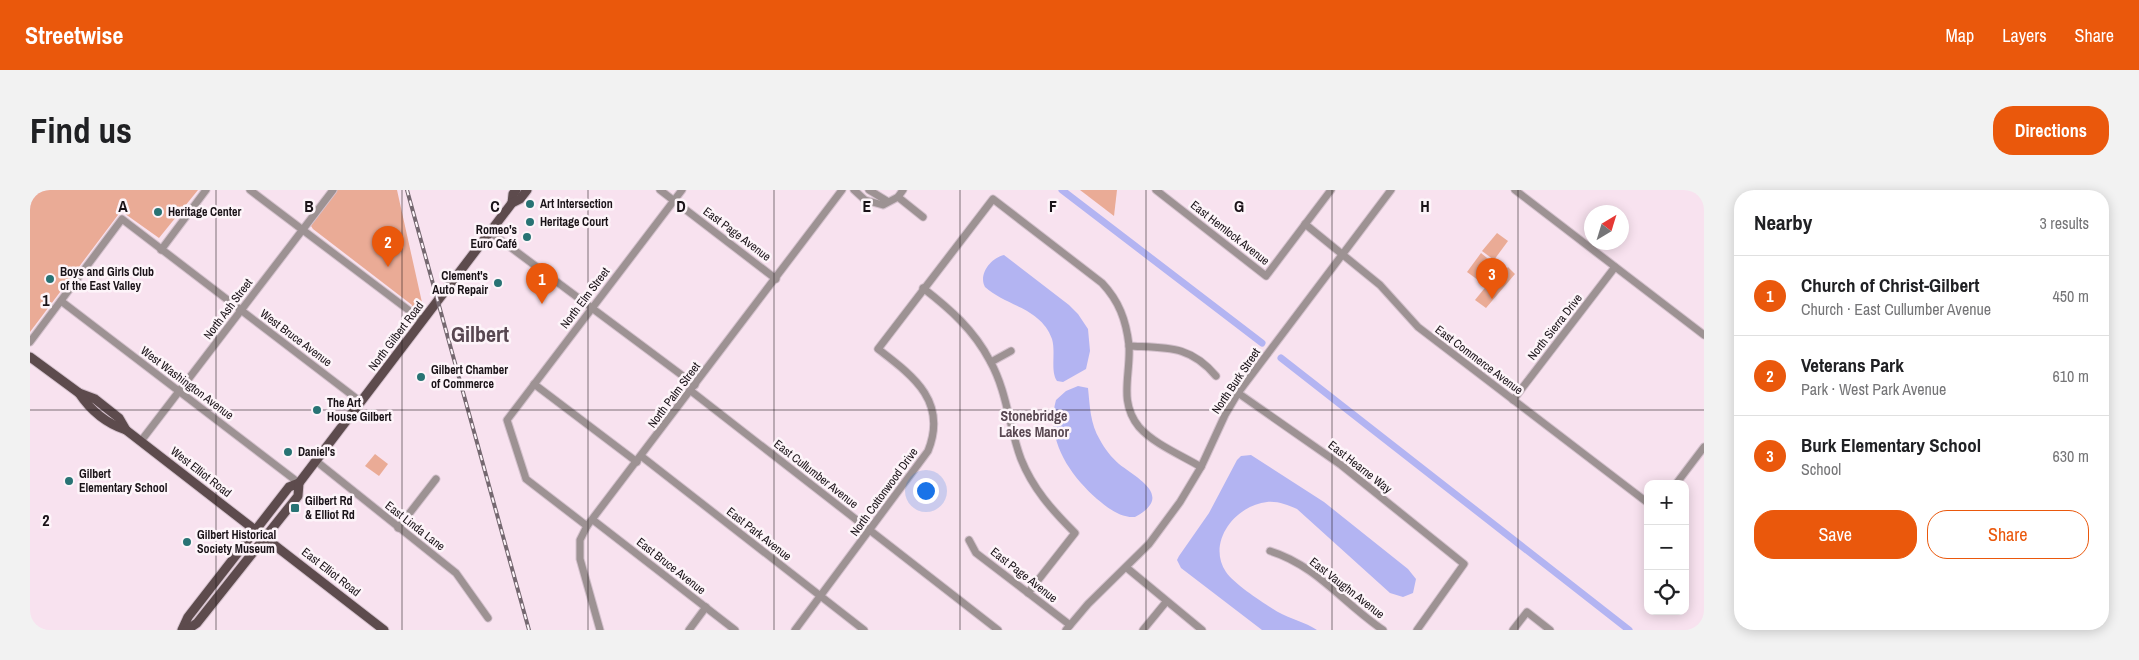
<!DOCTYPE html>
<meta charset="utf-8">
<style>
body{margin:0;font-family:"Archivo Narrow",sans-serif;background:#f2f2f2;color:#202124}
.controls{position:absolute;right:15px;bottom:15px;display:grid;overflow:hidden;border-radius:10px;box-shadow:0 2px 12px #0003}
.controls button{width:45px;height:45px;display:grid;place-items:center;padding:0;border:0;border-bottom:1px solid #e0e0e0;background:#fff;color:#202124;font:25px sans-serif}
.compass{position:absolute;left:1554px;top:15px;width:45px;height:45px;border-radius:50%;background:#fff;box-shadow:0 2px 12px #0003;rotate:38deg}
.you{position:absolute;left:895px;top:300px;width:18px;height:18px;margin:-12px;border:4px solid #fff;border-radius:50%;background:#1a73e8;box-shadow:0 0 0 8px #1a73e833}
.badge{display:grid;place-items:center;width:32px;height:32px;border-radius:50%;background:#ea580c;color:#fff;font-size:16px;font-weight:700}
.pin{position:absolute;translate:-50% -41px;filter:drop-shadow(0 1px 2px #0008)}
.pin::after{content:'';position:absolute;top:26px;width:18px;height:15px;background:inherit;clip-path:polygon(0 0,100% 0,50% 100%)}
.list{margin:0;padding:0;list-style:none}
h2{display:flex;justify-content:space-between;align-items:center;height:65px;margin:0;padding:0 20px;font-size:21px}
h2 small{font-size:16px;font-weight:400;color:#757577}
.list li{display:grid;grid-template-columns:32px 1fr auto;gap:15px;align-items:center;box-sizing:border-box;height:80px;padding:0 20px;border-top:1px solid #e0e0e0}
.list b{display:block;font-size:19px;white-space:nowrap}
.list p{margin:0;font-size:16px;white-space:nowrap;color:#757577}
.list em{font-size:16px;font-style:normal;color:#757577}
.actions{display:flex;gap:10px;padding:15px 20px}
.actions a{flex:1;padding:11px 0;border:1px solid #ea580c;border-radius:20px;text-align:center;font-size:18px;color:#ea580c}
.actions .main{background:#ea580c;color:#fff}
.icon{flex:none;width:28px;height:28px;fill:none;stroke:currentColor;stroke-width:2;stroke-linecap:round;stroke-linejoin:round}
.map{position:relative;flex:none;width:1674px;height:440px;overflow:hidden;border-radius:20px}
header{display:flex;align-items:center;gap:30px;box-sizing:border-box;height:70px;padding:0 25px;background:#ea580c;color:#fff}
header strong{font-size:24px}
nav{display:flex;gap:28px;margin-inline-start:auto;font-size:18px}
.intro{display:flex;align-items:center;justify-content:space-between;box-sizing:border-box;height:120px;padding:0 30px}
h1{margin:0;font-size:35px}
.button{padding:12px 22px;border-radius:20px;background:#ea580c;color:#fff;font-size:18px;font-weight:700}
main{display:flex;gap:30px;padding:0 30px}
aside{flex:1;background:#fff;border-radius:20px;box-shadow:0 2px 12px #0003}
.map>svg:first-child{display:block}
.green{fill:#eaab96}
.water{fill:#b3b4f2}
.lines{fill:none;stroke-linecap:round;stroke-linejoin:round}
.canal{stroke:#b3b4f2;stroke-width:7}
.minor-casing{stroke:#d4c1cd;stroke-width:9}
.major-casing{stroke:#d4c1cd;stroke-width:11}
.minor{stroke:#9d9293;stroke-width:7}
.major{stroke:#5d4b4d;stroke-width:9}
.rail-casing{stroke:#756870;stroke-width:4}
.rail{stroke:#fdf4f9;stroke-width:2;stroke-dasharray:5.5;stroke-linecap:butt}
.grid{fill:none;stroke:#1a1318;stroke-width:1;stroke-opacity:0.55}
.poi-dot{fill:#287374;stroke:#fdf4f9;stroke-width:2}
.labels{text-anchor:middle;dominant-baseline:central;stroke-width:5;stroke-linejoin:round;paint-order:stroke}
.poi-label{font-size:12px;font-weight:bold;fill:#1a1318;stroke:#fdf4f9;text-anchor:start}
.street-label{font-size:12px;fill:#1a1318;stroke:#fdf4f9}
.neighbourhood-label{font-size:14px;font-weight:bold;fill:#584751;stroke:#fdf4f9}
.town-label{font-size:22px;font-weight:bold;fill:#584751;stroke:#fdf4f9}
.grid-label{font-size:16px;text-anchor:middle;font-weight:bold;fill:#1a1318;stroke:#fdf4f9;stroke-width:5;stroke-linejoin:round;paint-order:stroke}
</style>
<header>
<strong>Streetwise</strong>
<nav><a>Map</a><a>Layers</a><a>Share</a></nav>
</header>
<div class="intro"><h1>Find us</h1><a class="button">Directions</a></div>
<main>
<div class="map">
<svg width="1674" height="440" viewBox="0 0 1674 440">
<rect width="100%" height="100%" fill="#f8e2ef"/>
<g class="green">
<path d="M0,0H168L129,48L91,21L0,142Z"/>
<path d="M306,0H367L393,117L389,121L381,119L382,115L283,39L281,36L283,31Z"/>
<path d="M1050,0H1087L1084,26Z"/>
<path d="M1467,43L1478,51L1464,70L1452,61Z"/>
<path d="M1451,63L1462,72L1448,90L1437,82Z"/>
<path d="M1478,77L1485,84L1456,118L1445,110L1458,94L1462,96Z"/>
<path d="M345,264L358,274L349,286L335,276Z"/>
</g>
<g class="water">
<path d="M974,65L1039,115L1048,124L1058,139L1060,161L1056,179L1033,192L1027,191C1020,181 1026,162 1022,149C1011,118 976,116 955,97C948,84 961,68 974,65Z"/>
<path d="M1048,196L1058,198C1060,217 1060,233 1070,250C1074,258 1082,268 1089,274C1108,289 1144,306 1105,327C1090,328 1078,318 1067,309C1039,284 1015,249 1026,210L1036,201Z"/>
<path d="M1221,265L1294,312L1378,379L1386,389L1383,403L1373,407L1360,403L1267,319C1257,315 1248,311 1237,312C1206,315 1176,352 1196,382C1205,395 1235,414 1248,422C1261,429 1275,432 1287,440H1232L1151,378L1147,370L1149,366L1179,323L1207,270L1211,266Z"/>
</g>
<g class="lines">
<g class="canal">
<path d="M1032,0L1232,153"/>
<path d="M1251,168L1599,440"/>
</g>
<defs>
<g id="minor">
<path d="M220,0L393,131"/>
<path d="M630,0L746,89"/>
<path d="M824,0L835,10L853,15L868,7L873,0"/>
<path d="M839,0L857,11"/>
<path d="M1126,0L1236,86L1301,0"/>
<path d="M1485,0L1674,145"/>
<path d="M868,7L893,27"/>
<path d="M1275,34L1350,95L1388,137L1618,313"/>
<path d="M460,42L665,195"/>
<path d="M131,60L176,0"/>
<path d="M893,98C920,119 944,140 960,171C977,201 979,237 991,269C1003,299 1022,320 1045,343L998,403"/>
<path d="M31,111L269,293"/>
<path d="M0,152L92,29L331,212"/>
<path d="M1099,156C1137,158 1160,155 1186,186"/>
<path d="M961,172L981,161"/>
<path d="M504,194L607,272"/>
<path d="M661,201L968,440"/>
<path d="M1208,203L1311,275L1434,374L1387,440"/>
<path d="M1483,210L1585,77"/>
<path d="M111,251L303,0"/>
<path d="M611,266L834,440"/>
<path d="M286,271L426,383L458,428"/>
<path d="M1646,294L1674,257"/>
<path d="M563,330L705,440"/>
<path d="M557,336L496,289L477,230L652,0"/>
<path d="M368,338L406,289"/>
<path d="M939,350L946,363L1040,435"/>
<path d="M1240,361C1286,375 1314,414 1353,440"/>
<path d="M1097,378L1172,440"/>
<path d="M570,440L550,369V350L557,336L812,0"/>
<path d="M659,440L676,417"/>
<path d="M765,440L898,261C918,211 883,186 848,159L963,9L1072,93C1089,111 1096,130 1099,155C1101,185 1088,211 1109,237C1124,254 1151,265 1171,277"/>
<path d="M1036,440L1058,414L1119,354L1150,312L1171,277L1195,225L1208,203L1361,0"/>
<path d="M1113,440L1136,412"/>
<path d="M1483,440L1497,422L1520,440"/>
</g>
<g id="major">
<path d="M482,13L483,4L486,0"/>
<path d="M0,167L49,203L65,209L89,228L96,240"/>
<path d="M49,203C61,221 75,233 96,240L354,440"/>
<path d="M152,440L158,427L259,297L269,293L482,13L490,9L497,0"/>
<path d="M157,440L167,433L268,306L269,293"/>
</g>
</defs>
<use href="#minor" class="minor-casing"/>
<use href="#major" class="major-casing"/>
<use href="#minor" class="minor"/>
<use href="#major" class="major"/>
<defs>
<path id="rail" d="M377,0L499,440"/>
</defs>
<use href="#rail" class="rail-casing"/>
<use href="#rail" class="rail"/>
</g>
<path class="grid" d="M186,0V440M372,0V440M558,0V440M744,0V440M930,0V440M1116,0V440M1302,0V440M1488,0V440M0,220H1674"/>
<g class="poi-dot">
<circle cx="500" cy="14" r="5"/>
<circle cx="128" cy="22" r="5"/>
<circle cx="500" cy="32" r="5"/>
<circle cx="497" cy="47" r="5"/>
<circle cx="20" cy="89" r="5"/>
<circle cx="468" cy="93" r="5"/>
<circle cx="391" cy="187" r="5"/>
<circle cx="287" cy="220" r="5"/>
<circle cx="258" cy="262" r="5"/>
<circle cx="39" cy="291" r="5"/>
<rect x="260" y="313" width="10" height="10" rx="2.5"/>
<circle cx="157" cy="352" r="5"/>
</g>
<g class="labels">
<g class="poi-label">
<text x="510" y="14">Art Intersection</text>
<text x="138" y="22">Heritage Center</text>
<text x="510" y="32">Heritage Court</text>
<text x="487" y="40" text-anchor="end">Romeo's<tspan x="487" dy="14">Euro Café</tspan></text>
<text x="30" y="82">Boys and Girls Club<tspan x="30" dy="14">of the East Valley</tspan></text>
<text x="458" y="86" text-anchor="end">Clement's<tspan x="458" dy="14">Auto Repair</tspan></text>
<text x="401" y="180">Gilbert Chamber<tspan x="401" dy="14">of Commerce</tspan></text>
<text x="297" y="213">The Art<tspan x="297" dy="14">House Gilbert</tspan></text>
<text x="268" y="262">Daniel's</text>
<text x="49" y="284">Gilbert<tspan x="49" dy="14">Elementary School</tspan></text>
<text x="275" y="311">Gilbert Rd<tspan x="275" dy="14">&amp; Elliot Rd</tspan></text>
<text x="167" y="345">Gilbert Historical<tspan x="167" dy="14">Society Museum</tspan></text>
</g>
<g class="street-label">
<text transform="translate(1200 43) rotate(38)">East Hemlock Avenue</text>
<text transform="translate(707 44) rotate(37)">East Page Avenue</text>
<text transform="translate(555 108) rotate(-53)">North Elm Street</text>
<text transform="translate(198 119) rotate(-53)">North Ash Street</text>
<text transform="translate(1525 137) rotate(-52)">North Sierra Drive</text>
<text transform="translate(366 146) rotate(-53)">North Gilbert Road</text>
<text transform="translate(266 148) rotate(37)">West Bruce Avenue</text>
<text transform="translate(1449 170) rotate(37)">East Commerce Avenue</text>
<text transform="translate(1206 191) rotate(-56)">North Burk Street</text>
<text transform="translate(157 193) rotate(37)">West Washington Avenue</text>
<text transform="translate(644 205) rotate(-53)">North Palm Street</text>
<text transform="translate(1330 277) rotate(38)">East Hearne Way</text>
<text transform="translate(171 282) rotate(38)">West Elliot Road</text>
<text transform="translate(786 284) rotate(38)">East Cullumber Avenue</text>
<text transform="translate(854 302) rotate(-54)">North Cottonwood Drive</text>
<text transform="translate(385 336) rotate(38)">East Linda Lane</text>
<text transform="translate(729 344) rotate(38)">East Park Avenue</text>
<text transform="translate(641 376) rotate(38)">East Bruce Avenue</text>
<text transform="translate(301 382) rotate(38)">East Elliot Road</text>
<text transform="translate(994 385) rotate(38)">East Page Avenue</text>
<text transform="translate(1317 398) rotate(38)">East Vaughn Avenue</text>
</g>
<g class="neighbourhood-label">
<text x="1004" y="226">Stonebridge<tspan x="1004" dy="16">Lakes Manor</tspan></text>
</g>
<g class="town-label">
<text x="450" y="144">Gilbert</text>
</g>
</g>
<g class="grid-label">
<text x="93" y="22">A</text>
<text x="279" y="22">B</text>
<text x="465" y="22">C</text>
<text x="651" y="22">D</text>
<text x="837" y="22">E</text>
<text x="1023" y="22">F</text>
<text x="1209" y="22">G</text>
<text x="1395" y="22">H</text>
<text x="16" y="116">1</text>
<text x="16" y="336">2</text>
</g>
</svg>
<div class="controls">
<button>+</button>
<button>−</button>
<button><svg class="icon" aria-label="locate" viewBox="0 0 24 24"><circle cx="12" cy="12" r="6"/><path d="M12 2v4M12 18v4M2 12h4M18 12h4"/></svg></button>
</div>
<svg class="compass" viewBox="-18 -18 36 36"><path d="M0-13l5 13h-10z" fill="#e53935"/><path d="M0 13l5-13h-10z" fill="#757577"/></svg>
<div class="you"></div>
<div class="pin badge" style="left:512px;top:114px">1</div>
<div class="pin badge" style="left:358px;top:77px">2</div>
<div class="pin badge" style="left:1462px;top:109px">3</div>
</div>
<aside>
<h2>Nearby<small>3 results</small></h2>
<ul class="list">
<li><span class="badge">1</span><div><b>Church of Christ-Gilbert</b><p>Church · East Cullumber Avenue</p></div><em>450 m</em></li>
<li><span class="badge">2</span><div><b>Veterans Park</b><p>Park · West Park Avenue</p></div><em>610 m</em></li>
<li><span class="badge">3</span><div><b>Burk Elementary School</b><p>School</p></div><em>630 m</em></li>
</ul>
<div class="actions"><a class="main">Save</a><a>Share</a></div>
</aside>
</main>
